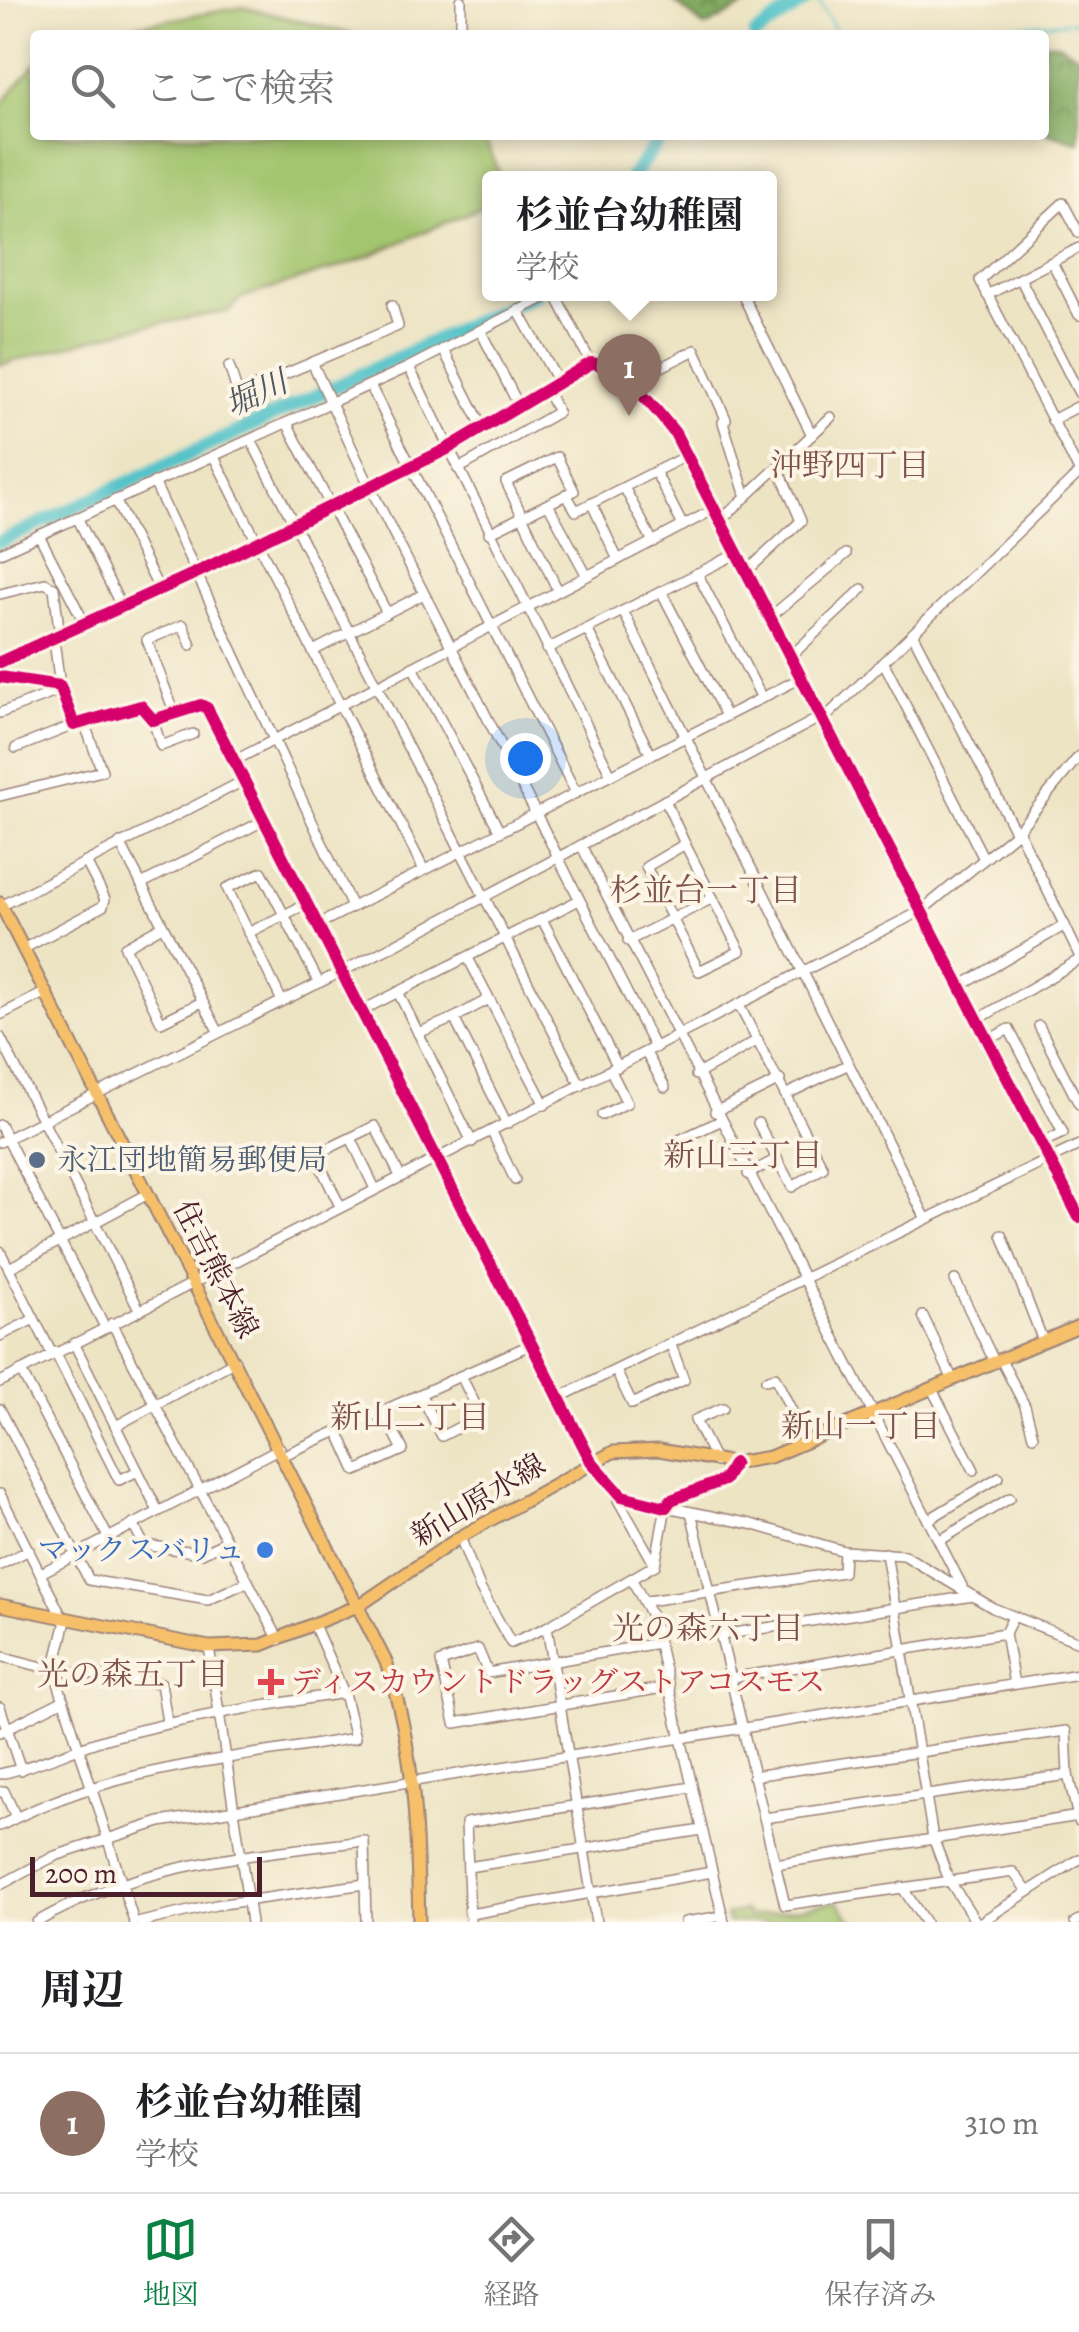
<!DOCTYPE html>
<html lang="ja">
<meta charset="utf-8">
<style>
body{margin:0;font-family:Alegreya,"Noto Serif JP",serif;background:#f6f6f6;color:#202124}
.scale{position:absolute;left:30px;bottom:25px;width:232px;box-sizing:border-box;padding-left:10px;border:5px solid #4a1f2b;border-top:0;font-size:28px;line-height:35px;white-space:nowrap;color:#4a1f2b;-webkit-text-stroke:8px #fcf5e5;paint-order:stroke}
.you{position:absolute;left:525px;top:758px;width:35px;height:35px;margin:-25px;border:8px solid #fff;border-radius:50%;background:#1a73e8;box-shadow:0 0 0 15px #1a73e833}
.badge{display:grid;place-items:center;width:65px;height:65px;border-radius:50%;background:#0b8043;color:#fff;font-size:32px;font-weight:700}
.pin{position:absolute;translate:-50% -82px;filter:drop-shadow(0 2px 5px #0008)}
.pin::after{content:'';position:absolute;top:52px;width:35px;height:30px;background:inherit;clip-path:polygon(0 0,100% 0,50% 100%)}
.popup{position:absolute;left:482px;top:171px;width:295px;height:130px;box-sizing:border-box;display:grid;place-content:center;border-radius:10px;background:#fff;filter:drop-shadow(0 2px 8px #0005);font-size:32px;white-space:nowrap;color:#757577}
.popup b{font-size:38px;color:#202124}
.popup::after{content:'';position:absolute;left:50%;top:100%;margin-left:-20px;border:20px solid transparent;border-top-color:#fff}
.list{margin:0;padding:0;list-style:none}
h2{display:flex;justify-content:space-between;align-items:center;height:130px;margin:0;padding:0 40px;font-size:42px}
h2 small{font-size:32px;font-weight:400;color:#757577}
.list li{display:grid;grid-template-columns:65px 1fr auto;gap:30px;align-items:center;box-sizing:border-box;height:140px;padding:0 40px;border-top:2px solid #e0e0e0}
.list b{display:block;font-size:38px;white-space:nowrap}
.list p{margin:0;font-size:32px;white-space:nowrap;color:#757577}
.list em{font-size:32px;font-style:normal;color:#757577}
.icon{flex:none;width:55px;height:55px;fill:none;stroke:currentColor;stroke-width:2;stroke-linecap:round;stroke-linejoin:round}
.map{position:relative;flex:none;width:1079px;height:1922px;overflow:hidden}
.search{position:absolute;background:#fff;box-shadow:0 5px 15px #0003;left:30px;right:30px;top:30px;height:110px;display:flex;align-items:center;gap:25px;box-sizing:border-box;padding:0 35px;border-radius:10px;color:#757577;font-size:38px}
.sheet{height:270px;background:#fff}
nav{display:flex;justify-content:space-around;align-items:center;box-sizing:border-box;height:140px;border-top:2px solid #e0e0e0;background:#fff;font-size:28px;color:#757577}
nav a{display:grid;justify-items:center;gap:5px}
nav .on{color:#0b8043}
.map>svg:first-child{display:block}
.green{fill:#a3c56e;stroke:#76724c;stroke-width:2.5}
.forest{fill:url(#forest-crowns);stroke:#666446;stroke-width:2.5}
.lines{fill:none;stroke-linecap:round;stroke-linejoin:round}
.stream{stroke:#55c3c9;stroke-width:2.5}
.river{stroke:#55c3c9;stroke-width:14}
.minor-casing{stroke:#9c8278;stroke-width:12}
.major-casing{stroke:#9c8278;stroke-width:15}
.minor{stroke:#fff;stroke-width:9}
.major{stroke:#f6c06b;stroke-width:11}
.cycleway-casing{stroke:#fcf5e5;stroke-width:19}
.cycleway{stroke:#d6006c;stroke-width:12}
.service-dot{fill:#5c6f8a;stroke:#fcf5e5;stroke-width:4}
.shop-dot{fill:#3f7fe0;stroke:#fcf5e5;stroke-width:4}
.health-dot{fill:#e0444e;stroke:#fcf5e5;stroke-width:4}
.labels{text-anchor:middle;dominant-baseline:central;stroke-width:8;stroke-linejoin:round;paint-order:stroke}
.service-label{font-size:30px;fill:#4e5e75;stroke:#fcf5e5;text-anchor:start}
.street-label{font-size:30px;fill:#4a1f2b;stroke:#fcf5e5}
.shop-label{font-size:30px;fill:#366cbe;stroke:#fcf5e5;text-anchor:end}
.health-label{font-size:30px;fill:#be3a42;stroke:#fcf5e5;text-anchor:start}
.water-label{font-size:32px;font-style:italic;fill:#4e5862;stroke:#fcf5e5}
.neighbourhood-label{font-size:32px;fill:#80534f;stroke:#fcf5e5}
</style>
<div class="map">
<svg width="1079" height="1922" viewBox="0 0 1079 1922">
<defs>
<pattern id="forest-crowns" width="20" height="18" patternUnits="userSpaceOnUse" patternTransform="scale(2.5)"><rect width="20" height="18" fill="#82aa61"/><path d="M2 6a3 3 0 1 1 6 0M12 15a3 3 0 1 1 6 0" fill="none" stroke="#6c8a50"/></pattern>
</defs>
<rect width="100%" height="100%" fill="#fcf5e5"/>
<filter id="ink" filterUnits="userSpaceOnUse"><feTurbulence type="fractalNoise" baseFrequency=".01" numOctaves="2"/><feDisplacementMap in="SourceGraphic" scale="20" xChannelSelector="R" yChannelSelector="G"/><feConvolveMatrix kernelMatrix="1 2 1 2 8 2 1 2 1" color-interpolation-filters="sRGB"/></filter>
<filter id="wash" filterUnits="userSpaceOnUse"><feTurbulence type="fractalNoise" baseFrequency=".0048" numOctaves="4" result="noise"/><feDisplacementMap in="SourceGraphic" scale="40" xChannelSelector="R" yChannelSelector="G"/><feGaussianBlur stdDeviation="2.25" result="paint"/><feColorMatrix in="noise" values="0 0 0 0 0 0 0 0 0 0 0 0 0 0 0 0 0 1.4 0 .05"/><feComposite in="paint" operator="in"/></filter>
<g filter="url(#wash)">
<rect width="100%" height="100%" fill="#ede4c4"/>
<g class="green">
<path d="M243,7L357,35H79Z"/>
<path d="M35,64V135H476L486,142L501,178H489V204L355,262L241,298L229,311L129,329L0,365V106Z"/>
<path d="M837,1901L853,1922H727L726,1915L745,1911L749,1917Z"/>
</g>
<g class="forest">
<path d="M672,0H757L705,27Z"/>
<path d="M1044,43H1057L1079,56V142L1048,133L1044,128Z"/>
</g>
<g class="lines">
<g class="stream">
<path d="M818,0L838,35"/>
<path d="M915,35L1079,21"/>
</g>
<g class="river">
<path d="M755,35L806,0"/>
<path d="M631,178L663,135"/>
<path d="M0,542L535,294"/>
</g>
</g>
</g>
<g filter="url(#ink)">
<g class="lines">
<defs>
<g id="minor">
<path d="M461,35V0"/>
<path d="M1079,233L1063,203L980,280L1079,471"/>
<path d="M1052,262L1079,315"/>
<path d="M1020,278L1079,393"/>
<path d="M555,294L591,363"/>
<path d="M750,294L744,298L812,435"/>
<path d="M987,295L1079,248"/>
<path d="M518,310L558,382"/>
<path d="M480,330L519,406"/>
<path d="M443,349L483,428"/>
<path d="M312,362L370,487L655,1048"/>
<path d="M229,366L238,394L398,326L392,305"/>
<path d="M409,367L611,775"/>
<path d="M628,384L695,350L726,419L723,422L746,497"/>
<path d="M370,385L576,793"/>
<path d="M1052,420L1079,406"/>
<path d="M287,423L387,613"/>
<path d="M251,440L581,1086"/>
<path d="M214,457L424,870"/>
<path d="M458,469L558,412L546,389"/>
<path d="M656,473L683,526"/>
<path d="M154,482L352,907"/>
<path d="M625,489L653,542"/>
<path d="M566,494L576,511L686,456"/>
<path d="M115,500L160,591"/>
<path d="M548,504L587,576"/>
<path d="M592,504L618,560"/>
<path d="M77,517L122,608"/>
<path d="M719,522L831,417"/>
<path d="M489,533L574,491L557,457L506,482L558,591"/>
<path d="M39,535L86,626"/>
<path d="M0,553L409,367L551,294"/>
<path d="M746,572L801,521L778,467"/>
<path d="M697,573L762,698"/>
<path d="M661,591L726,716"/>
<path d="M0,594L45,583L54,588L60,637"/>
<path d="M623,611L926,1219"/>
<path d="M769,618L846,554"/>
<path d="M587,629L651,755"/>
<path d="M913,635L1016,833"/>
<path d="M54,640L60,686"/>
<path d="M547,649L736,554"/>
<path d="M313,651L424,594"/>
<path d="M790,657L862,589"/>
<path d="M0,662L198,572L447,449L591,363C623,365 655,409 675,433L1079,1217"/>
<path d="M885,665L984,859"/>
<path d="M413,667L500,832"/>
<path d="M0,677L60,686L74,725L141,706L153,720L201,705L207,708L591,1461L622,1496L666,1507L671,1500L724,1480L734,1463"/>
<path d="M0,713L61,690"/>
<path d="M175,714L147,640L183,625L191,645"/>
<path d="M153,720L161,746L193,734"/>
<path d="M823,720L1079,473"/>
<path d="M16,748L74,725"/>
<path d="M232,762L713,510"/>
<path d="M0,796L102,771L85,725"/>
<path d="M665,800L685,844"/>
<path d="M1018,830L1079,955"/>
<path d="M120,843L218,1031"/>
<path d="M685,844L740,951L699,971L646,867Z"/>
<path d="M581,845L962,1586"/>
<path d="M141,884L263,821"/>
<path d="M1,906L243,781"/>
<path d="M542,919L618,1067"/>
<path d="M317,925L801,678"/>
<path d="M162,926L125,947L161,1022L202,1002"/>
<path d="M248,933L306,904"/>
<path d="M628,941L713,898"/>
<path d="M23,949L103,906L105,899L86,862"/>
<path d="M468,958L545,1105"/>
<path d="M959,987L1065,925"/>
<path d="M398,992L472,1142"/>
<path d="M281,999L227,888L262,872L318,981"/>
<path d="M739,1005L823,1168L792,1187L777,1159"/>
<path d="M363,1010L579,900"/>
<path d="M0,1015L46,992"/>
<path d="M454,1018L489,999"/>
<path d="M977,1020L1079,960"/>
<path d="M1039,1026L1079,1104"/>
<path d="M418,1033L454,1018L507,1124"/>
<path d="M0,1037L139,1309"/>
<path d="M988,1040L1009,1029L1063,1133L1041,1143"/>
<path d="M646,1053L665,1087"/>
<path d="M696,1075L758,1040"/>
<path d="M787,1094L847,1065"/>
<path d="M715,1112L780,1080"/>
<path d="M602,1115L627,1103L611,1071"/>
<path d="M0,1125L105,1327"/>
<path d="M492,1132L515,1180"/>
<path d="M351,1138L375,1189"/>
<path d="M0,1142L383,951L821,717"/>
<path d="M675,1142L720,1121"/>
<path d="M748,1174L777,1159L758,1123"/>
<path d="M340,1206L315,1155L375,1126L400,1176"/>
<path d="M1002,1235L1043,1341"/>
<path d="M0,1251L52,1354"/>
<path d="M9,1268L148,1194"/>
<path d="M955,1280L995,1363"/>
<path d="M923,1316L953,1380"/>
<path d="M112,1323L279,1640"/>
<path d="M0,1336L34,1319"/>
<path d="M74,1343L158,1511"/>
<path d="M55,1352L119,1480L138,1471"/>
<path d="M1001,1360L1025,1406L1033,1436"/>
<path d="M21,1371L108,1537"/>
<path d="M616,1371L632,1404L684,1380L671,1345"/>
<path d="M766,1380L775,1377L807,1442"/>
<path d="M0,1382L921,911L1016,833L1079,756"/>
<path d="M932,1389L974,1470"/>
<path d="M421,1395L442,1436L481,1416L461,1376"/>
<path d="M560,1397L1079,1145"/>
<path d="M0,1409L89,1580L208,1600L247,1582"/>
<path d="M116,1426L235,1361"/>
<path d="M338,1431L356,1471L403,1450L383,1410"/>
<path d="M284,1455L532,1344"/>
<path d="M716,1462L695,1420L723,1408"/>
<path d="M0,1494L64,1621"/>
<path d="M619,1494L618,1500L655,1565"/>
<path d="M691,1512L785,1905L1013,1872L1028,1892"/>
<path d="M928,1520L999,1477"/>
<path d="M133,1524L144,1545L202,1553L226,1542"/>
<path d="M460,1537L480,1588L511,1643L547,1627"/>
<path d="M939,1541L1010,1498"/>
<path d="M886,1553L933,1838L949,1880L976,1922"/>
<path d="M0,1565L29,1550"/>
<path d="M41,1573L280,1448"/>
<path d="M632,1580L653,1619L724,1922"/>
<path d="M647,1601L843,1572L844,1551"/>
<path d="M1013,1617L1005,1633L1014,1684"/>
<path d="M66,1621L54,1670L134,1922"/>
<path d="M721,1635L973,1596"/>
<path d="M658,1643L488,1673L478,1649L441,1662L455,1723L669,1687"/>
<path d="M209,1647L251,1922"/>
<path d="M0,1656L54,1670L161,1683L167,1722"/>
<path d="M731,1678L1005,1633"/>
<path d="M0,1707L21,1770"/>
<path d="M0,1732L62,1701"/>
<path d="M0,1774C40,1766 77,1746 117,1736C192,1716 268,1705 344,1693"/>
<path d="M753,1776L1066,1731L1068,1775L1079,1821"/>
<path d="M0,1792L4,1791L16,1817"/>
<path d="M764,1818L1068,1775"/>
<path d="M0,1826C116,1765 230,1760 355,1738L344,1693L315,1627"/>
<path d="M775,1864L1079,1816"/>
<path d="M468,1867L702,1830"/>
<path d="M0,1885L55,1856L160,1822L1079,1674"/>
<path d="M902,1887L925,1922"/>
<path d="M470,1914L712,1872"/>
<path d="M37,1922C139,1863 249,1855 364,1841L366,1922"/>
<path d="M141,1922L216,1905L365,1884"/>
<path d="M470,1922L466,1823L692,1787"/>
<path d="M596,1922L547,1627L655,1565L666,1507L751,1524L844,1551L904,1555L993,1608L1079,1642"/>
<path d="M685,1922L723,1916"/>
<path d="M981,1922L1079,1859"/>
<path d="M1075,1922L1079,1920"/>
</g>
<g id="major">
<path d="M0,903L386,1662C415,1746 417,1833 419,1922"/>
<path d="M0,1605L209,1647L262,1645L360,1605L460,1537L613,1452L659,1450L734,1463L770,1457L1079,1326"/>
</g>
</defs>
<use href="#minor" class="minor-casing"/>
<use href="#major" class="major-casing"/>
<use href="#minor" class="minor"/>
<use href="#major" class="major"/>
<defs>
<g id="cycleway">
<path d="M0,662L198,572L447,449L591,363C623,365 655,409 675,433L1079,1217"/>
<path d="M0,677L60,686L74,725L141,706L153,720L201,705L207,708L591,1461L622,1496L666,1507L671,1500L724,1480L734,1463"/>
</g>
</defs>
<use href="#cycleway" class="cycleway-casing"/>
<use href="#cycleway" class="cycleway"/>
</g>
</g>
<circle class="service-dot" cx="37" cy="1160" r="10"/>
<circle class="shop-dot" cx="265" cy="1550" r="10"/>
<path class="health-dot" d="M266 1667h10v10h10v10h-10v10h-10v-10h-10v-10h10z"/>
<g class="labels">
<g class="service-label">
<text x="57" y="1160">永江団地簡易郵便局</text>
</g>
<g class="street-label">
<text transform="translate(216 1269) rotate(63)">住吉熊本線</text>
<text transform="translate(478 1500) rotate(-31)">新山原水線</text>
</g>
<g class="shop-label">
<text x="245" y="1550">マックスバリュ</text>
</g>
<g class="health-label">
<text x="291" y="1682">ディスカウントドラッグストアコスモス</text>
</g>
<g class="water-label">
<text transform="translate(256 393) rotate(-25)">堀川</text>
</g>
<g class="neighbourhood-label">
<text x="850" y="465">沖野四丁目</text>
<text x="706" y="890">杉並台一丁目</text>
<text x="743" y="1155">新山三丁目</text>
<text x="410" y="1417">新山二丁目</text>
<text x="861" y="1426">新山一丁目</text>
<text x="708" y="1628">光の森六丁目</text>
<text x="133" y="1674">光の森五丁目</text>
</g>
</g>
</svg>
<div class="scale">200 m</div>
<div class="you"></div>
<div class="pin badge" style="left:629px;top:416px;background:#8d6e63">1</div>
<div class="popup"><b>杉並台幼稚園</b>学校</div>
<div class="search"><svg class="icon" aria-label="search" viewBox="0 0 24 24"><circle cx="10" cy="10" r="6"/><path d="M15 15l6 6"/></svg>ここで検索</div>
</div>
<section class="sheet">
<h2>周辺<small></small></h2>
<ul class="list">
<li><span class="badge" style="background:#8d6e63">1</span><div><b>杉並台幼稚園</b><p>学校</p></div><em>310 m</em></li>
</ul>
</section>
<nav>
<a class="on"><svg class="icon" aria-label="map" viewBox="0 0 24 24"><path d="M3 6l6-2 6 2 6-2v14l-6 2-6-2-6 2zM9 4v14M15 6v14"/></svg>地図</a>
<a><svg class="icon" aria-label="directions" viewBox="0 0 24 24"><path d="M12 3l9 9-9 9-9-9zM9 14v-3h6M13 9l2 2-2 2"/></svg>経路</a>
<a><svg class="icon" aria-label="saved" viewBox="0 0 24 24"><path d="M7 4h10v16l-5-4-5 4z"/></svg>保存済み</a>
</nav>
